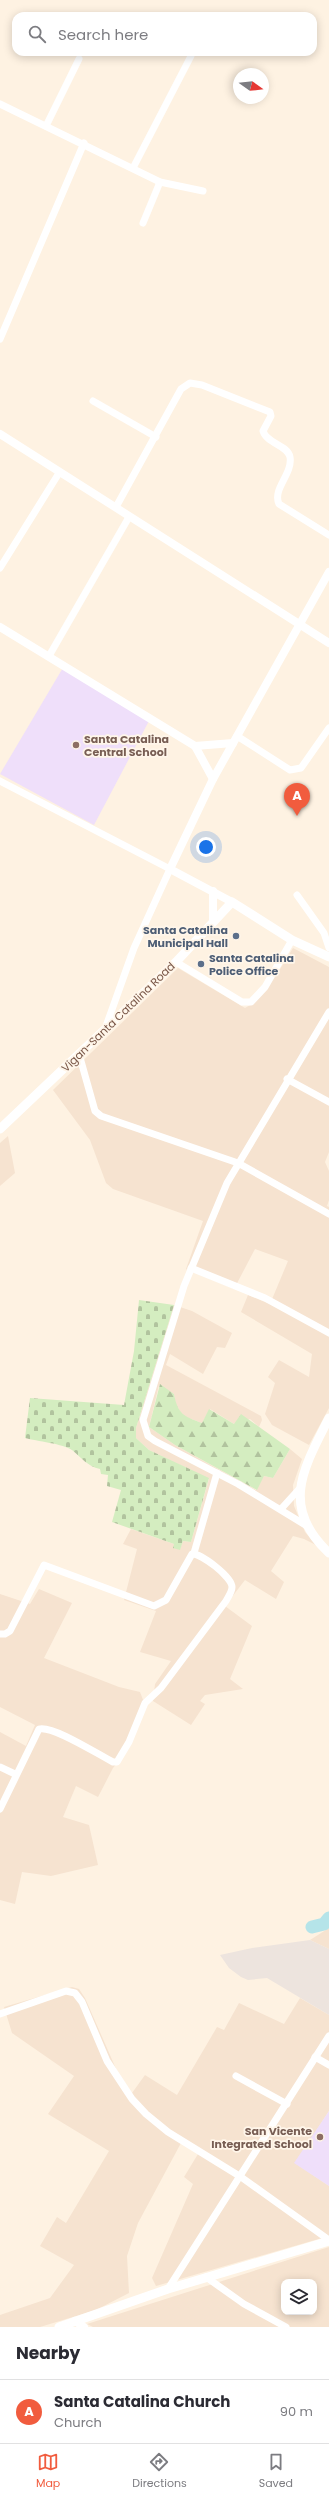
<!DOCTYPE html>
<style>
body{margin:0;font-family:Poppins,sans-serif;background:#f7f7f7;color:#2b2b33}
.controls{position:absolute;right:12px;bottom:12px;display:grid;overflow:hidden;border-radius:8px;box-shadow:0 2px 10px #0003}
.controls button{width:36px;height:36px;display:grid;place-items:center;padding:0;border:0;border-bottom:1px solid #e1e1e2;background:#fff;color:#2b2b33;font:20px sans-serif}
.compass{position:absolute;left:233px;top:68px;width:36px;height:36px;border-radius:50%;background:#fff;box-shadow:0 2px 10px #0003;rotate:105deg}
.you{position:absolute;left:206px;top:847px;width:14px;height:14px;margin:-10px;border:3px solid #fff;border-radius:50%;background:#1a73e8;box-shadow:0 0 0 6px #1a73e833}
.badge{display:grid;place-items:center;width:26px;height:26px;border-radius:50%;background:#f15c3e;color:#fff;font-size:13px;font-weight:700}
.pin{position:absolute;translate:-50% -33px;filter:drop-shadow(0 1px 2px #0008)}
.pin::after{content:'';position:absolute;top:21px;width:14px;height:12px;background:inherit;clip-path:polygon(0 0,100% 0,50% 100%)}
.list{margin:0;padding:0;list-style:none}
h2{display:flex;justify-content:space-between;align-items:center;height:52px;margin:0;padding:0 16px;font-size:17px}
h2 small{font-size:13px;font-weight:400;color:#7c7c81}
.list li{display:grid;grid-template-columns:26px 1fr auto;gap:12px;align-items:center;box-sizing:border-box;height:64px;padding:0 16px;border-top:1px solid #e1e1e2}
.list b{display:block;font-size:15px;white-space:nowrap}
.list p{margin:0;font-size:13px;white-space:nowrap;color:#7c7c81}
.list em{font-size:13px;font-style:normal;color:#7c7c81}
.icon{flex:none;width:22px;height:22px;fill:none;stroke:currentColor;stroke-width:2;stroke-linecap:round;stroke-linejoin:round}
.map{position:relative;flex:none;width:329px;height:2327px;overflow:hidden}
.search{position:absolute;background:#fff;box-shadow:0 2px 10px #0003;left:12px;right:12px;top:12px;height:44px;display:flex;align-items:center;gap:10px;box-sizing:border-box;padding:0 14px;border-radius:12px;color:#7c7c81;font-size:15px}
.sheet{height:116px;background:#fff}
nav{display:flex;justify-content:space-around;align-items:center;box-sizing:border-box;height:56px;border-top:1px solid #e1e1e2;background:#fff;font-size:11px;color:#7c7c81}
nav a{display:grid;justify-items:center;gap:2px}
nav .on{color:#f15c3e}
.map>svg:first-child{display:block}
.residential{fill:#f6e3d0;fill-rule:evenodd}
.industrial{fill:#ede4de}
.education{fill:#efdffa}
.forest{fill:url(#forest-firs)}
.cemetery{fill:url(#cemetery-stones)}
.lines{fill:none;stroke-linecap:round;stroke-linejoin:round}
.river{stroke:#b5e4e9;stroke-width:13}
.minor{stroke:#fff;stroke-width:7}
.tertiary{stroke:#fff;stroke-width:8}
.secondary{stroke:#fff;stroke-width:9}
.education-dot{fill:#8d6e63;stroke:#fff6ea;stroke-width:1.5}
.service-dot{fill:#5c6f8a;stroke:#fff6ea;stroke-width:1.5}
.labels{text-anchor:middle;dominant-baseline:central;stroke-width:3.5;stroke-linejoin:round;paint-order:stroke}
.education-label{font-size:11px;font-weight:bold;fill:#785e54;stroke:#fff6ea;text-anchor:start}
.service-label{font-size:11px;font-weight:bold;fill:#4e5e75;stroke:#fff6ea;text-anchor:end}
.street-label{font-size:11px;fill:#785546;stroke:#fff6ea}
</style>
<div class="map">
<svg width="329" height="2327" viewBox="0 0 329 2327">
<defs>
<pattern id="forest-firs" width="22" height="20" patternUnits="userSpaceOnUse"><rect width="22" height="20" fill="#d4edc0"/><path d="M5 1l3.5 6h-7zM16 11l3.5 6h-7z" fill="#b1c39e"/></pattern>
<pattern id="cemetery-stones" width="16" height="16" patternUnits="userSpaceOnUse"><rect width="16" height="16" fill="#d4edc0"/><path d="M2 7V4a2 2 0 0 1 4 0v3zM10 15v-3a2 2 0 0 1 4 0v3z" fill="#b1c39e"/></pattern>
</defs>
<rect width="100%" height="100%" fill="#fef2e2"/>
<g class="residential">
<path d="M293,948L329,967V1152L325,1162L329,1171V1200L327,1206L329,1207V1408L309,1445L272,1425L265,1414L275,1383L268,1377L279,1360L309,1377L312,1354L241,1312L248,1295L270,1304L288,1261L255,1249L234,1289L186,1269L203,1221L113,1189L106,1183L90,1140L53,1090L178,968L245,1008L252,1004L277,974Z"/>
<path d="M8,1136L15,1173L0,1186V1143Z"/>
<path d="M174,1305L192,1311L232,1333L225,1348L217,1347L203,1374L170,1354L166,1365L261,1416L262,1420L259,1427L250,1419L234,1424L210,1409L202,1423L183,1416L176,1405L174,1394L159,1385L149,1427L175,1445L256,1490L264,1476L273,1478L290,1449L302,1459L293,1485L294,1506L305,1532L316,1545L304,1539L293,1536L271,1571L284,1582L276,1599L245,1580L225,1606L252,1626L230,1679L243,1689L205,1695L200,1701L205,1704L191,1725L153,1701L155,1684L171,1661L140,1652L156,1611L124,1600L137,1549L123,1544L131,1529L174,1544L180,1549L183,1541L191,1542L209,1479L149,1450L136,1438V1428Z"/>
<path d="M39,1589L72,1603L44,1658L119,1687L140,1692L145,1705L129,1748L113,1768L98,1797L76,1786L63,1817L89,1825L98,1865L51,1876L22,1872L15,1904L0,1900V1732L26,1746L35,1725L0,1707V1594L30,1604Z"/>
<path d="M329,1928V1949L310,1940Z"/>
<path d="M72,1987L79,1989L85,1998L117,2071L132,2093L145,2075L177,2095L217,2027L224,2030L239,2003L284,2024L300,1998L329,2015V2111L295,2163L329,2186V2236L156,2286L152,2278L193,2184L184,2177L198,2154L181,2143L138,2223L127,2256L129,2293L96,2310L40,2327H0V2315L50,2298L74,2265L40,2246L57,2217L66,2223L109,2151L48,2114L74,2076L12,2033L4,2007Z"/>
<path d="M329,2247V2327H93L87,2324ZM284,2282H314V2312H284Z"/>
</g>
<path class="industrial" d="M310,1940L329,1949V2015L267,1978L248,1980L241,1977L229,1968L220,1955L252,1948Z"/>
<g class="education">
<path d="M64,666L150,719L94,825L0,774Z"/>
<path d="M329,2111V2186L294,2163Z"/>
</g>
<path class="forest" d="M160,1384L174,1394C178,1414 183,1416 202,1423L209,1409L234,1424L241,1414L290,1449L273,1478L264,1476L257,1490L175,1445L149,1427Z"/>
<path class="cemetery" d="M139,1300L174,1305L136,1428V1438L149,1450L209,1478L191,1542L183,1541L180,1550L173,1548L174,1544L112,1522L121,1490L107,1486L108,1475L101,1474L100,1469C87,1466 82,1458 72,1450C64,1444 36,1441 25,1438L30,1398L124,1405L134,1351Z"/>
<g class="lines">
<path class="river" d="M312,1927L324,1924L329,1918"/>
<g class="minor">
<path d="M0,104L160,182L203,191"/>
<path d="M46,126L79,59"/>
<path d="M133,168L191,56"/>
<path d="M143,223L160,182"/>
<path d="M0,339L84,143"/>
<path d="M93,401L156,437"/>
<path d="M116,507L181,389L190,383L202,385L270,412L271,416L263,431C267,444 288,445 290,457C293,474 272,489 279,504L329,535"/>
<path d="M0,568L59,473"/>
<path d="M49,656L129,517"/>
<path d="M237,736L290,770L301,768L329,728"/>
<path d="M0,781L170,869L134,948L105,1029"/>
<path d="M297,895L324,933L329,948"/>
<path d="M176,962L242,1002H251L265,987L292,940"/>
<path d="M79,1054L95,1111L101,1116L238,1163L329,1214"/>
<path d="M287,1079L329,1102"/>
<path d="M191,1268L265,1298L329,1333"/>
<path d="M281,1509L301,1487"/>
<path d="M307,1526L238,1484L155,1441L148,1436L143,1420L184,1286L227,1183L329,1012"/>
<path d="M194,1553L217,1473"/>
<path d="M0,1634H5L10,1631L44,1565L154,1606L166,1600L192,1554C201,1553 232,1577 232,1587C232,1592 228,1597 226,1601L161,1688L145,1703L129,1742L117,1762H113C99,1755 53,1725 39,1729L0,1809"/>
<path d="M0,1767L15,1774"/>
<path d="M0,2014L66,1991L75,1993L82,2002L107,2061L132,2099L146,2114L168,2132L241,2177L329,2240"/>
<path d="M315,2057L329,2065"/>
<path d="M236,2076L287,2104"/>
<path d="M206,2277L244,2304L286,2327"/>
<path d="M168,2289L329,2036"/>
</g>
<g class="tertiary">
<path d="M0,434L329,643"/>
<path d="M0,627L195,746L213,779"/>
<path d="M195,746L233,743"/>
<path d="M213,891V921"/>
<path d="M232,902L170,869L213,779L329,572"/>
<path d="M75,2321L84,2327"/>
</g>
<g class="secondary">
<path d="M0,1129L176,962L232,902L292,940L329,957"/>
<path d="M329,1418C303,1469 280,1507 329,1553"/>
<path d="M59,2327L168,2289L329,2241"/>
</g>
</g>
<g class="education-dot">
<circle cx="76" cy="745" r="4"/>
<circle cx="320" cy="2137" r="4"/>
</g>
<g class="service-dot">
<circle cx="236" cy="936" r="4"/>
<circle cx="201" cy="964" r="4"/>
</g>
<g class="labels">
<g class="education-label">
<text x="84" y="739">Santa Catalina<tspan x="84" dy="13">Central School</tspan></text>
<text x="312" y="2131" text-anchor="end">San Vicente<tspan x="312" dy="13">Integrated School</tspan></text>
</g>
<g class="service-label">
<text x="228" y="930">Santa Catalina<tspan x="228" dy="13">Municipal Hall</tspan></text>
<text x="209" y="958" text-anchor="start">Santa Catalina<tspan x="209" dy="13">Police Office</tspan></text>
</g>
<g class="street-label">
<text transform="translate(118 1017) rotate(-44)">Vigan-Santa Catalina Road</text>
</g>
</g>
</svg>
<div class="controls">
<button><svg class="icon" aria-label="layers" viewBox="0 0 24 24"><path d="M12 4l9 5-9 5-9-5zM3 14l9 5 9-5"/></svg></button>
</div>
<svg class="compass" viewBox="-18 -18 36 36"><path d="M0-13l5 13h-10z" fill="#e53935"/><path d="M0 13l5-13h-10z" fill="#7c7c81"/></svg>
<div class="you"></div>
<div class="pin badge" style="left:297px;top:816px">A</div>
<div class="search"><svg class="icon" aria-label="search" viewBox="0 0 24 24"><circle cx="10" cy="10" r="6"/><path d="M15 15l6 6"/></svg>Search here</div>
</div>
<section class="sheet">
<h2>Nearby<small></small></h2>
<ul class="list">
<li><span class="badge">A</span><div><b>Santa Catalina Church</b><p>Church</p></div><em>90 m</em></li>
</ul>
</section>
<nav>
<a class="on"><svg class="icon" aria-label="map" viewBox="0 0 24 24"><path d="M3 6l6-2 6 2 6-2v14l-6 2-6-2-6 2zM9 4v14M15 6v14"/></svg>Map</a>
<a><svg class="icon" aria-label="directions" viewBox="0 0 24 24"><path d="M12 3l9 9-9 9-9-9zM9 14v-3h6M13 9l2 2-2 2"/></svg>Directions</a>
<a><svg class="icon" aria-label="saved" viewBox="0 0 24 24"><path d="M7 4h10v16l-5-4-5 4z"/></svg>Saved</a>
</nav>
